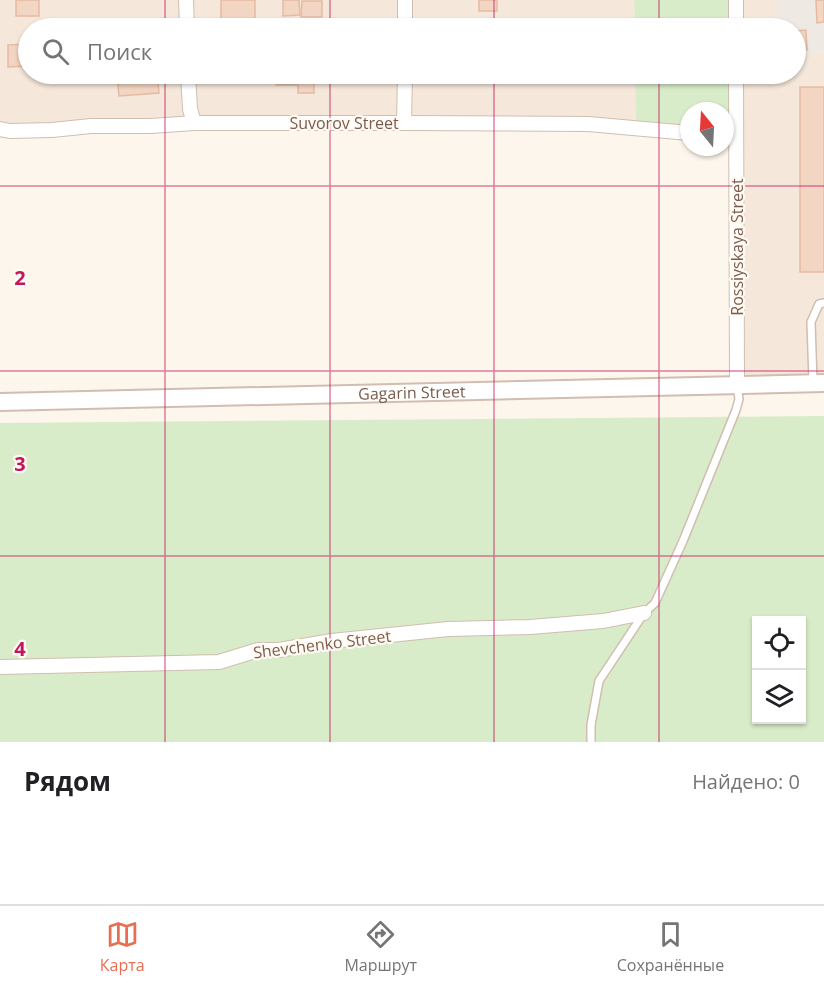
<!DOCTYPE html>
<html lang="ru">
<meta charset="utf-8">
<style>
body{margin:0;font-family:"Open Sans",sans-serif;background:#f2f2f2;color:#202124}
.controls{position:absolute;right:18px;bottom:18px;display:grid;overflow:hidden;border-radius:0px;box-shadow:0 2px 4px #0004}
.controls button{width:54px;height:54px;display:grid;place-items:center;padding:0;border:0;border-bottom:2px solid #e0e0e0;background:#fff;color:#202124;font:30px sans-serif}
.compass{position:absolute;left:680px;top:102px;width:54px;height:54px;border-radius:50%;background:#fff;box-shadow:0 2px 4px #0004;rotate:342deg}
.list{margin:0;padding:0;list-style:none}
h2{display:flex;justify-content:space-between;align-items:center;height:78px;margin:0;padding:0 24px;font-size:26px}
h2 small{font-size:20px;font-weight:400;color:#757577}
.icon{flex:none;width:33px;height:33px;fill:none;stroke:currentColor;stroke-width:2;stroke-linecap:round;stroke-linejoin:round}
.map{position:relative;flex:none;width:824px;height:742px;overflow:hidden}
.search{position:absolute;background:#fff;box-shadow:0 2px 4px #0004;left:18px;right:18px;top:18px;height:66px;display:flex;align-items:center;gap:15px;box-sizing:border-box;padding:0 21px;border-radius:33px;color:#757577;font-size:22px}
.sheet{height:162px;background:#fff}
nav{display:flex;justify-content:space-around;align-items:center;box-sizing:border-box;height:84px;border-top:2px solid #e0e0e0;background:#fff;font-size:16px;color:#757577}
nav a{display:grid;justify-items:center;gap:3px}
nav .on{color:#e76f51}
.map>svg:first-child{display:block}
.residential{fill:#f5e8da}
.industrial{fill:#efe9e4}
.green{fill:#d8ecc9;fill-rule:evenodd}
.building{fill:#f3d5c3;stroke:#e6bba3;stroke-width:1.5}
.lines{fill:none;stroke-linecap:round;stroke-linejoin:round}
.service-casing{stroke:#d1beb0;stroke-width:10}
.minor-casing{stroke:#d1beb0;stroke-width:16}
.tertiary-casing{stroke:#d1beb0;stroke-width:20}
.service{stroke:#fff;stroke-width:7}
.minor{stroke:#fff;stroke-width:14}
.tertiary{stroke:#fff;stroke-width:16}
.grid{fill:none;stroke:#c2185b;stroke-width:1.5;stroke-opacity:0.55}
.labels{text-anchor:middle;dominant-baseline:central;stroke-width:4.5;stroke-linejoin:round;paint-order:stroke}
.street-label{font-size:16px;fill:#7a5c4d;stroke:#fffaf3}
.grid-label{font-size:20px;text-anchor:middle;font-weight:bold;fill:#c2185b;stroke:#fffaf3;stroke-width:4.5;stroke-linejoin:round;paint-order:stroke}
</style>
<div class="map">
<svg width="824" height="742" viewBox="0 0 824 742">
<rect width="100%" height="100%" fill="#fdf6ec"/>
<g class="residential">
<path d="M0,0H634L635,28H28V74H635L636,128L0,129Z"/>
<rect x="736" y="0" width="40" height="28"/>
<path d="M824,52V383L737,384L736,74H796V54Z"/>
</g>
<path class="industrial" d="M776,0H824V52L796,54V28H776Z"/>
<g class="green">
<path d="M634,0H736V28H635Z"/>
<path d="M635,74H736V142L725,140V111H689V133L636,128Z"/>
<path d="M824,416V742H0V423ZM756,620H802V720H756Z"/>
</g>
<g class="building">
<rect x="16" y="0" width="23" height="16"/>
<path d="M221,0H255V24L221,25Z"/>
<path d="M283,0H299L300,15L283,16Z"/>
<rect x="479" y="0" width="18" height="11"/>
<path d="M816,0H824V22L817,23Z"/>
<path d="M302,1H322V17H301Z"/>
<path d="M582,21V28H557V22Z"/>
<path d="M476,23V28H451V24Z"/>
<path d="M806,30L807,50L796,51V31Z"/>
<path d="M28,44V66L8,67V45Z"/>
<path d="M117,74H157L159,93L119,96Z"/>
<path d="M222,74H251V79L222,80Z"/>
<path d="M276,74H314V93H298V85H276Z"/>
<rect x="800" y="87" width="24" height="185"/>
</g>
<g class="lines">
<defs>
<g id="service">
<path d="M813,382L811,322L819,304L824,303"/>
<path d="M591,742V725L599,681L644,613L655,603L683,541L736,410L739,399L737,385"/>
</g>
<g id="minor">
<path d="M186,0L187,28"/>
<path d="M405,28V0"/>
<path d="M736,28V0"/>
<path d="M188,74L190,109L194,123"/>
<path d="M736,74L737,384"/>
<path d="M404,123L405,74"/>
<path d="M0,129L10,131L52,130L91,126H151L194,123H404L588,124L689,133"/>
<path d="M0,667L219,662L258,650H279L332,641L448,629L530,627L603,621L644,613"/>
</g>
<g id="tertiary">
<path id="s1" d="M0,402L824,383"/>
</g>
</defs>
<use href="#service" class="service-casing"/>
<use href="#minor" class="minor-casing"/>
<use href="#tertiary" class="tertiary-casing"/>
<use href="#service" class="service"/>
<use href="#minor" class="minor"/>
<use href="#tertiary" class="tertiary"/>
</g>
<path class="grid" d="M165,0V28M330,0V28M494,0V28M659,0V28M165,74V742M330,74V742M494,74V742M659,74V742M0,186H824M0,371H824M0,556H824"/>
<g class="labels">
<g class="street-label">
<text x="344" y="123">Suvorov Street</text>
<text transform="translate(737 247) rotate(-90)">Rossiyskaya Street</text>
<text stroke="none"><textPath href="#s1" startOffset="412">Gagarin Street</textPath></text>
<text transform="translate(322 644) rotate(-7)">Shevchenko Street</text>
</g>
</g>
<g class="grid-label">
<text x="20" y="285">2</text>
<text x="20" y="471">3</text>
<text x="20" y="656">4</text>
</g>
</svg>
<div class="controls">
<button><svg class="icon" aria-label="locate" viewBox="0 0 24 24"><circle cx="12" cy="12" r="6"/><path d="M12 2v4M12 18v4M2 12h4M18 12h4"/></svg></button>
<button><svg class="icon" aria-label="layers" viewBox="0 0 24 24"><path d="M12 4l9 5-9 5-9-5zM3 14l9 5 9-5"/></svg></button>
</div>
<svg class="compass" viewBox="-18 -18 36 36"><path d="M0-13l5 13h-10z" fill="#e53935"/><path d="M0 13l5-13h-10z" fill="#757577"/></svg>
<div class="search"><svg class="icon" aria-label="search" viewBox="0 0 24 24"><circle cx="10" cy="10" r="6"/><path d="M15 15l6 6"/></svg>Поиск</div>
</div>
<section class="sheet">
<h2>Рядом<small>Найдено: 0</small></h2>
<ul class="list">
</ul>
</section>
<nav>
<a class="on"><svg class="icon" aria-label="map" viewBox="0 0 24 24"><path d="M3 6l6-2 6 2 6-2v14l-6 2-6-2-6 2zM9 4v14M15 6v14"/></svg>Карта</a>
<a><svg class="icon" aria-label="directions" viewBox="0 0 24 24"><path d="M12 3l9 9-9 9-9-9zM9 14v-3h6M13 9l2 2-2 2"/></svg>Маршрут</a>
<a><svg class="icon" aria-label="saved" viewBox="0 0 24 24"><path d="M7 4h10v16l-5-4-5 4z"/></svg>Сохранённые</a>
</nav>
